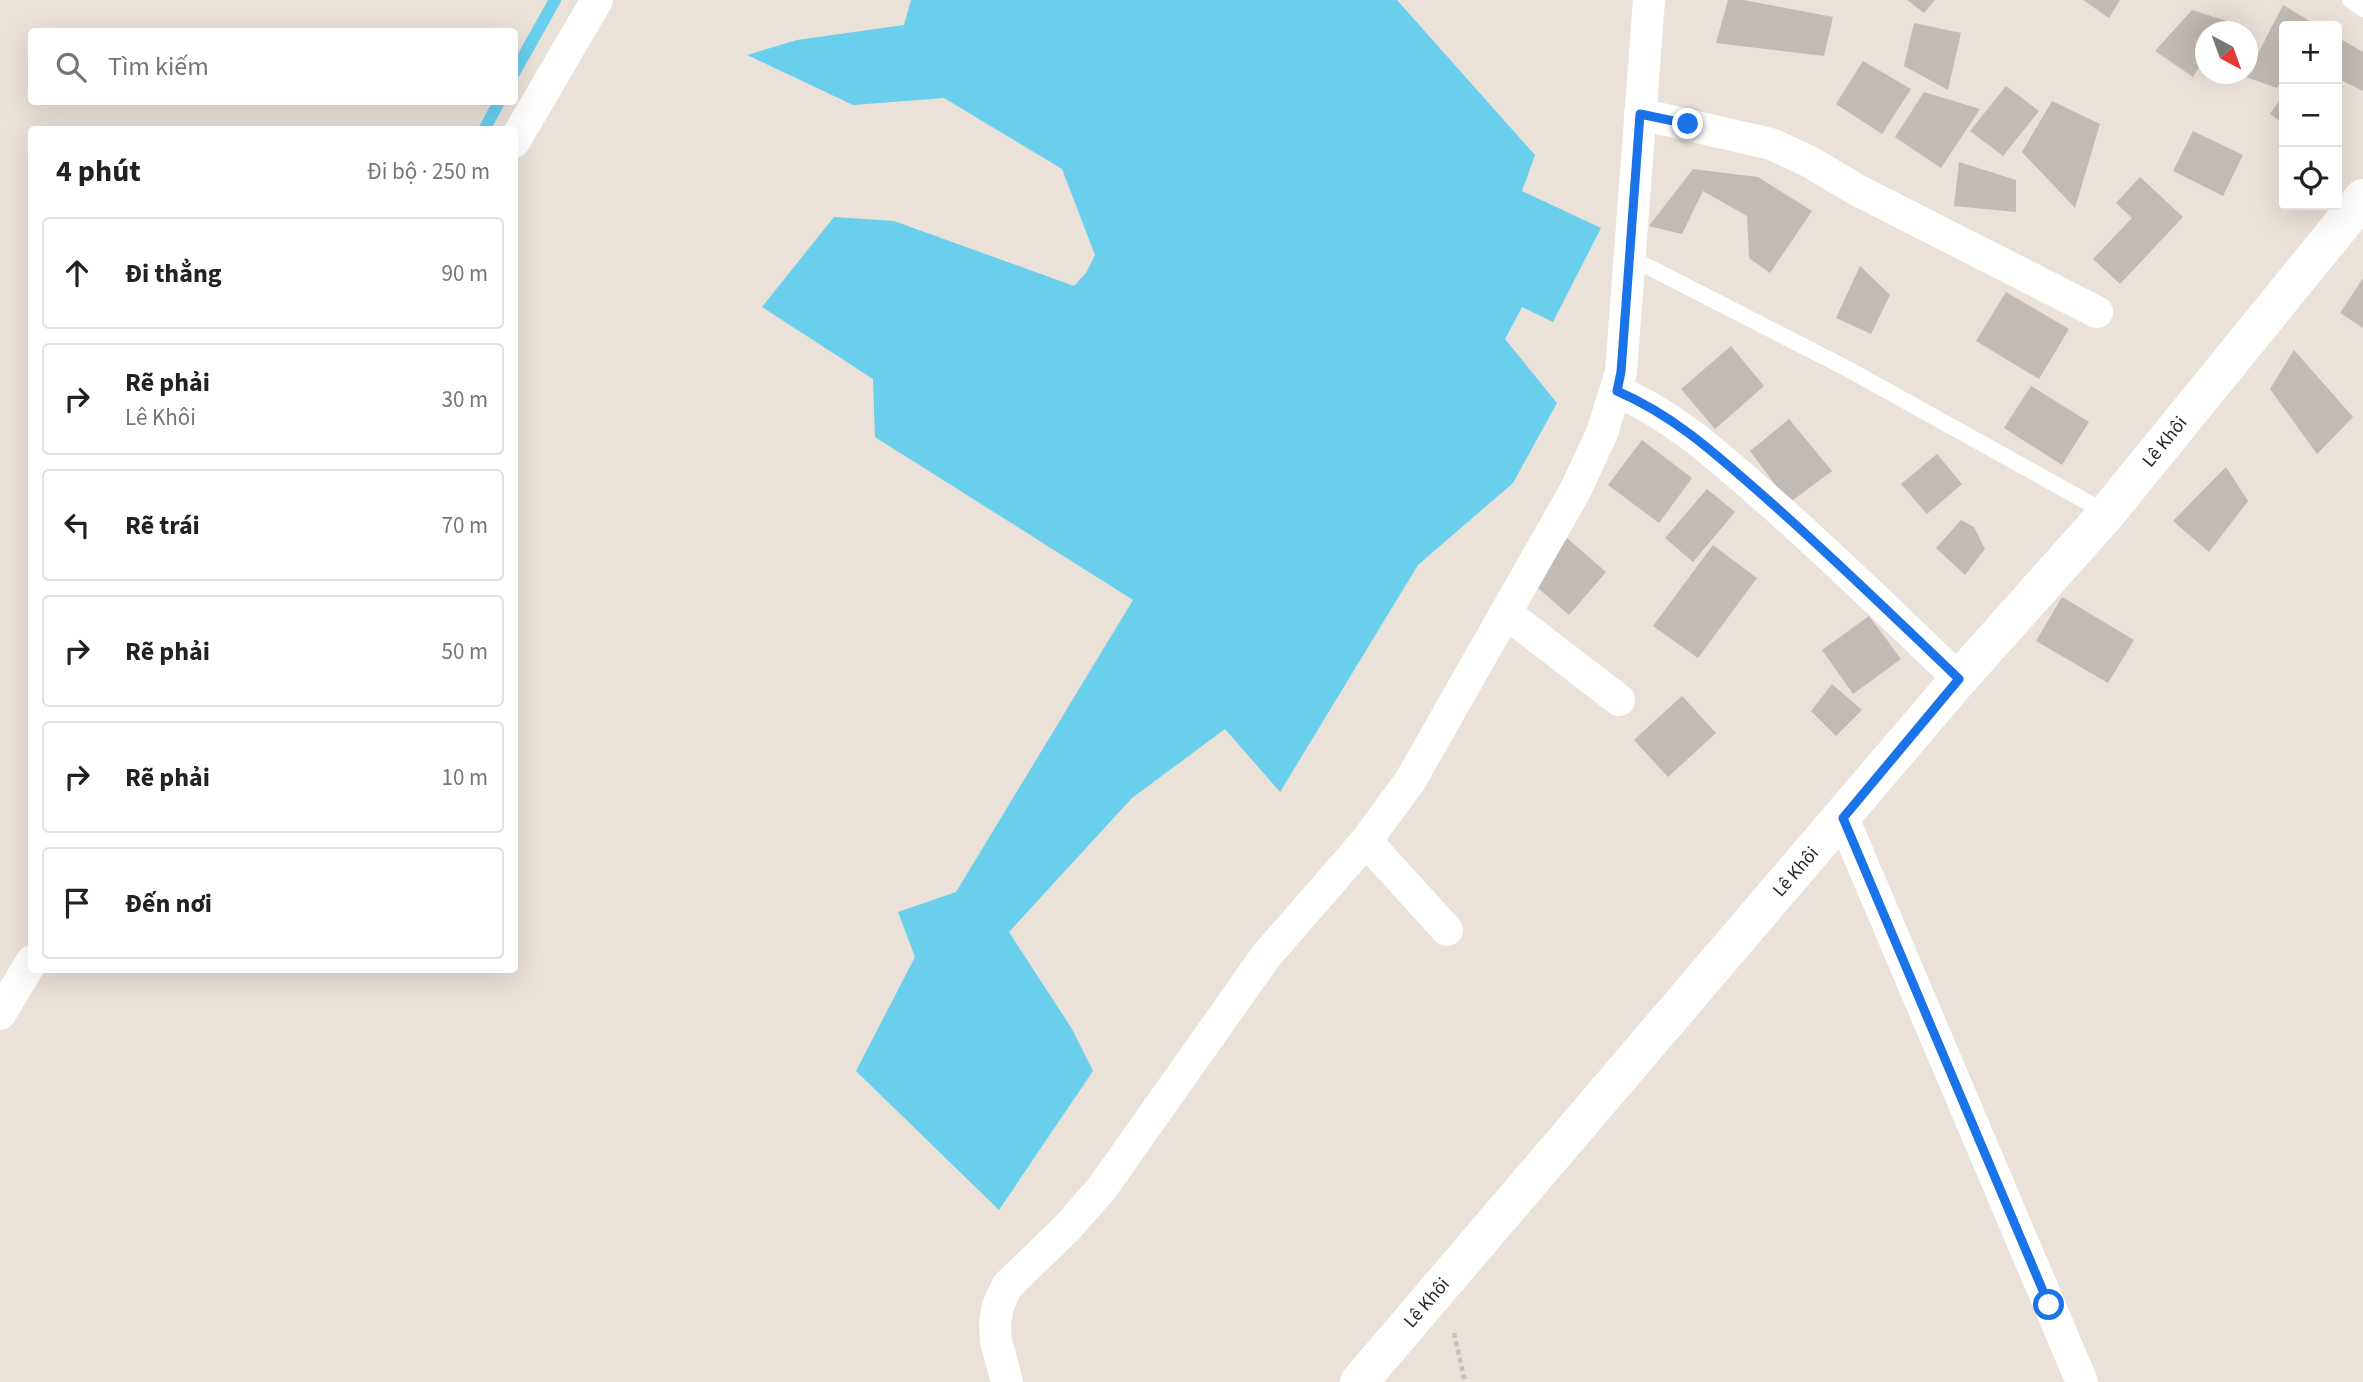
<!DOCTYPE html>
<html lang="vi">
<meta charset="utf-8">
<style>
body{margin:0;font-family:"Source Sans 3",sans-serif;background:#f2f2f2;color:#222}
.controls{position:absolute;right:21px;top:21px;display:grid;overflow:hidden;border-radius:7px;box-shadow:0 7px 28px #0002}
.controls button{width:63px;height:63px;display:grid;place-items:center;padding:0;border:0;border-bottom:2px solid #e0e0e0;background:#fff;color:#222;font:35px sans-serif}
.compass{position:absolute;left:2195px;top:21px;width:63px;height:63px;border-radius:50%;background:#fff;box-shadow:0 7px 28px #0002;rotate:139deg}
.stop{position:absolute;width:21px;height:21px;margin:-16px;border:5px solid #1a73e8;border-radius:50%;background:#fff}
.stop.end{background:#1a73e8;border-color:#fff;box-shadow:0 2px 7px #0008}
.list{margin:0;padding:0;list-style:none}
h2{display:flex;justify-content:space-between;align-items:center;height:91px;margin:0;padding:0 28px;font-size:30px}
h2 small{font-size:23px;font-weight:400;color:#767676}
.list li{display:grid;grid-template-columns:46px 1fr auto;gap:21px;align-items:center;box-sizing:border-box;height:112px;margin:0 14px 14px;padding:0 14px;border:2px solid #e0e0e0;border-radius:7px}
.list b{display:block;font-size:26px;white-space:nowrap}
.list p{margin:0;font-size:23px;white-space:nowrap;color:#767676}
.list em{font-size:23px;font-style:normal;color:#767676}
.icon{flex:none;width:38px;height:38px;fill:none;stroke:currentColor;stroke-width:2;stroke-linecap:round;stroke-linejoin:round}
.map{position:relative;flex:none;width:2363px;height:1382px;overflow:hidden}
.search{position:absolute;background:#fff;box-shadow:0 7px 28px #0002;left:28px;top:28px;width:490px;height:77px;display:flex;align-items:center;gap:18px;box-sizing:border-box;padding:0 24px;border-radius:7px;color:#767676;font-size:26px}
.panel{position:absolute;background:#fff;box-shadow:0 7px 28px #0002;left:28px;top:126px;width:490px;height:847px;border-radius:7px}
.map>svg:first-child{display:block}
.water{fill:#6acfed}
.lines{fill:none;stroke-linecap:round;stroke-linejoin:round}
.stream{stroke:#6acfed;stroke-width:12}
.building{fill:#c2bbb5}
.path{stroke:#c3c3c3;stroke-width:4.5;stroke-dasharray:5 3.5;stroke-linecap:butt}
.service{stroke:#fff;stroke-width:16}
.minor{stroke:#fff;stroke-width:32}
.tertiary{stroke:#fff;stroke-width:38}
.route{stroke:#1a73e8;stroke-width:9}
.labels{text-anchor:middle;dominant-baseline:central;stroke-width:6;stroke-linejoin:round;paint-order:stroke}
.street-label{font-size:19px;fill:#272727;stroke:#fff}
</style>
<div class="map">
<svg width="2363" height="1382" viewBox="0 0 2363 1382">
<rect width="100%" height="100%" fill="#eae1d8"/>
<path class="water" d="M911,0H1397L1535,155L1522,191L1601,228L1553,322L1522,307L1505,339L1557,403L1513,483L1418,565L1280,792L1225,729L1132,798L1009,932L1072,1029L1093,1071L999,1210L856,1071L915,957L898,912L956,892L1133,600L875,437L873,379L762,307L834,217L894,221L1074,286L1086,273L1095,255L1062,169L944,98L853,105L747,55L797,40L904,25Z"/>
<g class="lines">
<g class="stream">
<path d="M514,73L555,0"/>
<path d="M484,130L499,102"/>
</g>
</g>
<g class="building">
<path d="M1728,0H1744L1833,17L1824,56L1716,43Z"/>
<path d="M1907,0H1935L1924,13Z"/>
<path d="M2083,0H2120L2109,18Z"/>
<path d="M2283,5L2318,26H2284V76L2277,88L2246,77Z"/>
<path d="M2192,10L2227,21L2221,32H2206V56L2193,77L2155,51Z"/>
<path d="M1914,23L1961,33L1948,90L1904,66Z"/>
<path d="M2337,37L2363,52V91L2337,78Z"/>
<path d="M1863,61L1911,89L1882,134L1836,104Z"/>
<path d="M2006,86L2039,111L2003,156L1970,131Z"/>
<path d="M1924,92L1980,109L1941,168L1895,137Z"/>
<path d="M2284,94V124L2270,114Z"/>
<path d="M2052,101L2100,124L2075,208L2022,152Z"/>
<path d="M2193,131L2243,155L2223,196L2173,171Z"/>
<path d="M1959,162L2016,180V212L1954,206Z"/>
<path d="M1693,169L1758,177L1812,211L1770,273L1749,258L1747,216L1703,191L1682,234L1649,226Z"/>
<path d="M2140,177L2183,217L2120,284L2093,259L2132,218L2116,203Z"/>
<path d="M1860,266L1890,295L1871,334L1836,318Z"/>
<path d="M2363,278V328L2340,313Z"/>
<path d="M2006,292L2069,329L2039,379L1976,341Z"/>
<path d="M1731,346L1764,386L1715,429L1681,389Z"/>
<path d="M2294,350L2353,417L2317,454L2270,389Z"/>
<path d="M2031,386L2089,422L2062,465L2004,428Z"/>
<path d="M1789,419L1832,471L1789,503L1750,451Z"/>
<path d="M1642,440L1692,478L1659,523L1608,485Z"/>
<path d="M1937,454L1962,484L1927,514L1901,484Z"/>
<path d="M2226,467L2248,501L2209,552L2173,521Z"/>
<path d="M1707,489L1735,512L1693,562L1665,538Z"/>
<path d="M1961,520L1974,527L1985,549L1965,575L1936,548Z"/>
<path d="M1567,538L1606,572L1569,615L1530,581Z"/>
<path d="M1713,545L1757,578L1698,658L1653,626Z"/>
<path d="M2062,597L2134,640L2108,683L2036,641Z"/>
<path d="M1869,616L1901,659L1853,694L1822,650Z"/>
<path d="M1832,684L1862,710L1836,736L1811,711Z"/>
<path d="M1682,696L1716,733L1668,777L1634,740Z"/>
</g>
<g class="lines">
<path class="path" d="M1454,1333L1465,1382"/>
<g class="service">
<path d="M2350,0L2363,9"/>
<path d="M1629,257L1846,368L2107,513"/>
</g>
<g class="minor">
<path d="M1640,114L1771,144L1810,162L1857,190L2097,312"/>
<path d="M514,142L597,0"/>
<path d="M1617,391C1676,417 1720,458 1768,500C1834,558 1896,619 1959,679"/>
<path d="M1506,613L1619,700"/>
<path d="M1843,818L2082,1382"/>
<path d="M1366,841L1447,930"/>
<path d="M0,1014L32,961"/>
<path d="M1007,1382L996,1341L995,1323L998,1306L1007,1286L1067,1228L1102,1188L1266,956L1366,841L1410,781L1575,491L1602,433L1621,372L1649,0"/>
</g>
<path class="tertiary" d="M1359,1382L1959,679L2107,513L2363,198"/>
</g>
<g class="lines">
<path class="route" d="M1688,124L1640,114L1621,372L1617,391C1677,417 1719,457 1768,500C1834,558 1896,619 1959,679L1843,818L2049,1305"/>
</g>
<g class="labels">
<g class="street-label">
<text transform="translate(2165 442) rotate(-51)">Lê Khôi</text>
<text transform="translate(1796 872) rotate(-49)">Lê Khôi</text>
<text transform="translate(1427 1303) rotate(-49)">Lê Khôi</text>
</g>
</g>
</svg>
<div class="controls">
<button>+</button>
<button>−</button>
<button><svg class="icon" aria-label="locate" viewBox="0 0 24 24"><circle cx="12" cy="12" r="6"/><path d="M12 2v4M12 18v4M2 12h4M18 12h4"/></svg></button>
</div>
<svg class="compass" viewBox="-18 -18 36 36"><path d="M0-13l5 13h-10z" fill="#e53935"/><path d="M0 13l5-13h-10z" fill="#767676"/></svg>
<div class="stop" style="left:2049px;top:1305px"></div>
<div class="stop end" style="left:1688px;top:124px"></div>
<div class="search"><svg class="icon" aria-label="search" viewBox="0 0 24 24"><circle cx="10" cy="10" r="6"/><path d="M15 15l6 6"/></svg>Tìm kiếm</div>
<section class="panel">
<h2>4 phút<small>Đi bộ · 250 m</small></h2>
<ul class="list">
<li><svg class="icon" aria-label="ahead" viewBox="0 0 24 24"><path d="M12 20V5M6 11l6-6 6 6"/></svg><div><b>Đi thẳng</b></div><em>90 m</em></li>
<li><svg class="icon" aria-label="right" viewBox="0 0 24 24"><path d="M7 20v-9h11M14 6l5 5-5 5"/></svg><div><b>Rẽ phải</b><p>Lê Khôi</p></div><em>30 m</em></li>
<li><svg class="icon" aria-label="left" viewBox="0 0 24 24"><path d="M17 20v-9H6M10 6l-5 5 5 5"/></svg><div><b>Rẽ trái</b></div><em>70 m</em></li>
<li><svg class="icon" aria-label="right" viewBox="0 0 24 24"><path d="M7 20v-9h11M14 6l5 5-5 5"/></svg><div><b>Rẽ phải</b></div><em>50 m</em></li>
<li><svg class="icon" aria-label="right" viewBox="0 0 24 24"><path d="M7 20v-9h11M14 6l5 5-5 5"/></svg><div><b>Rẽ phải</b></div><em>10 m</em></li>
<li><svg class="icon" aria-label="arrive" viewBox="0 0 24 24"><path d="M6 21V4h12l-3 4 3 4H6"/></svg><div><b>Đến nơi</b></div></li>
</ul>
</section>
</div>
